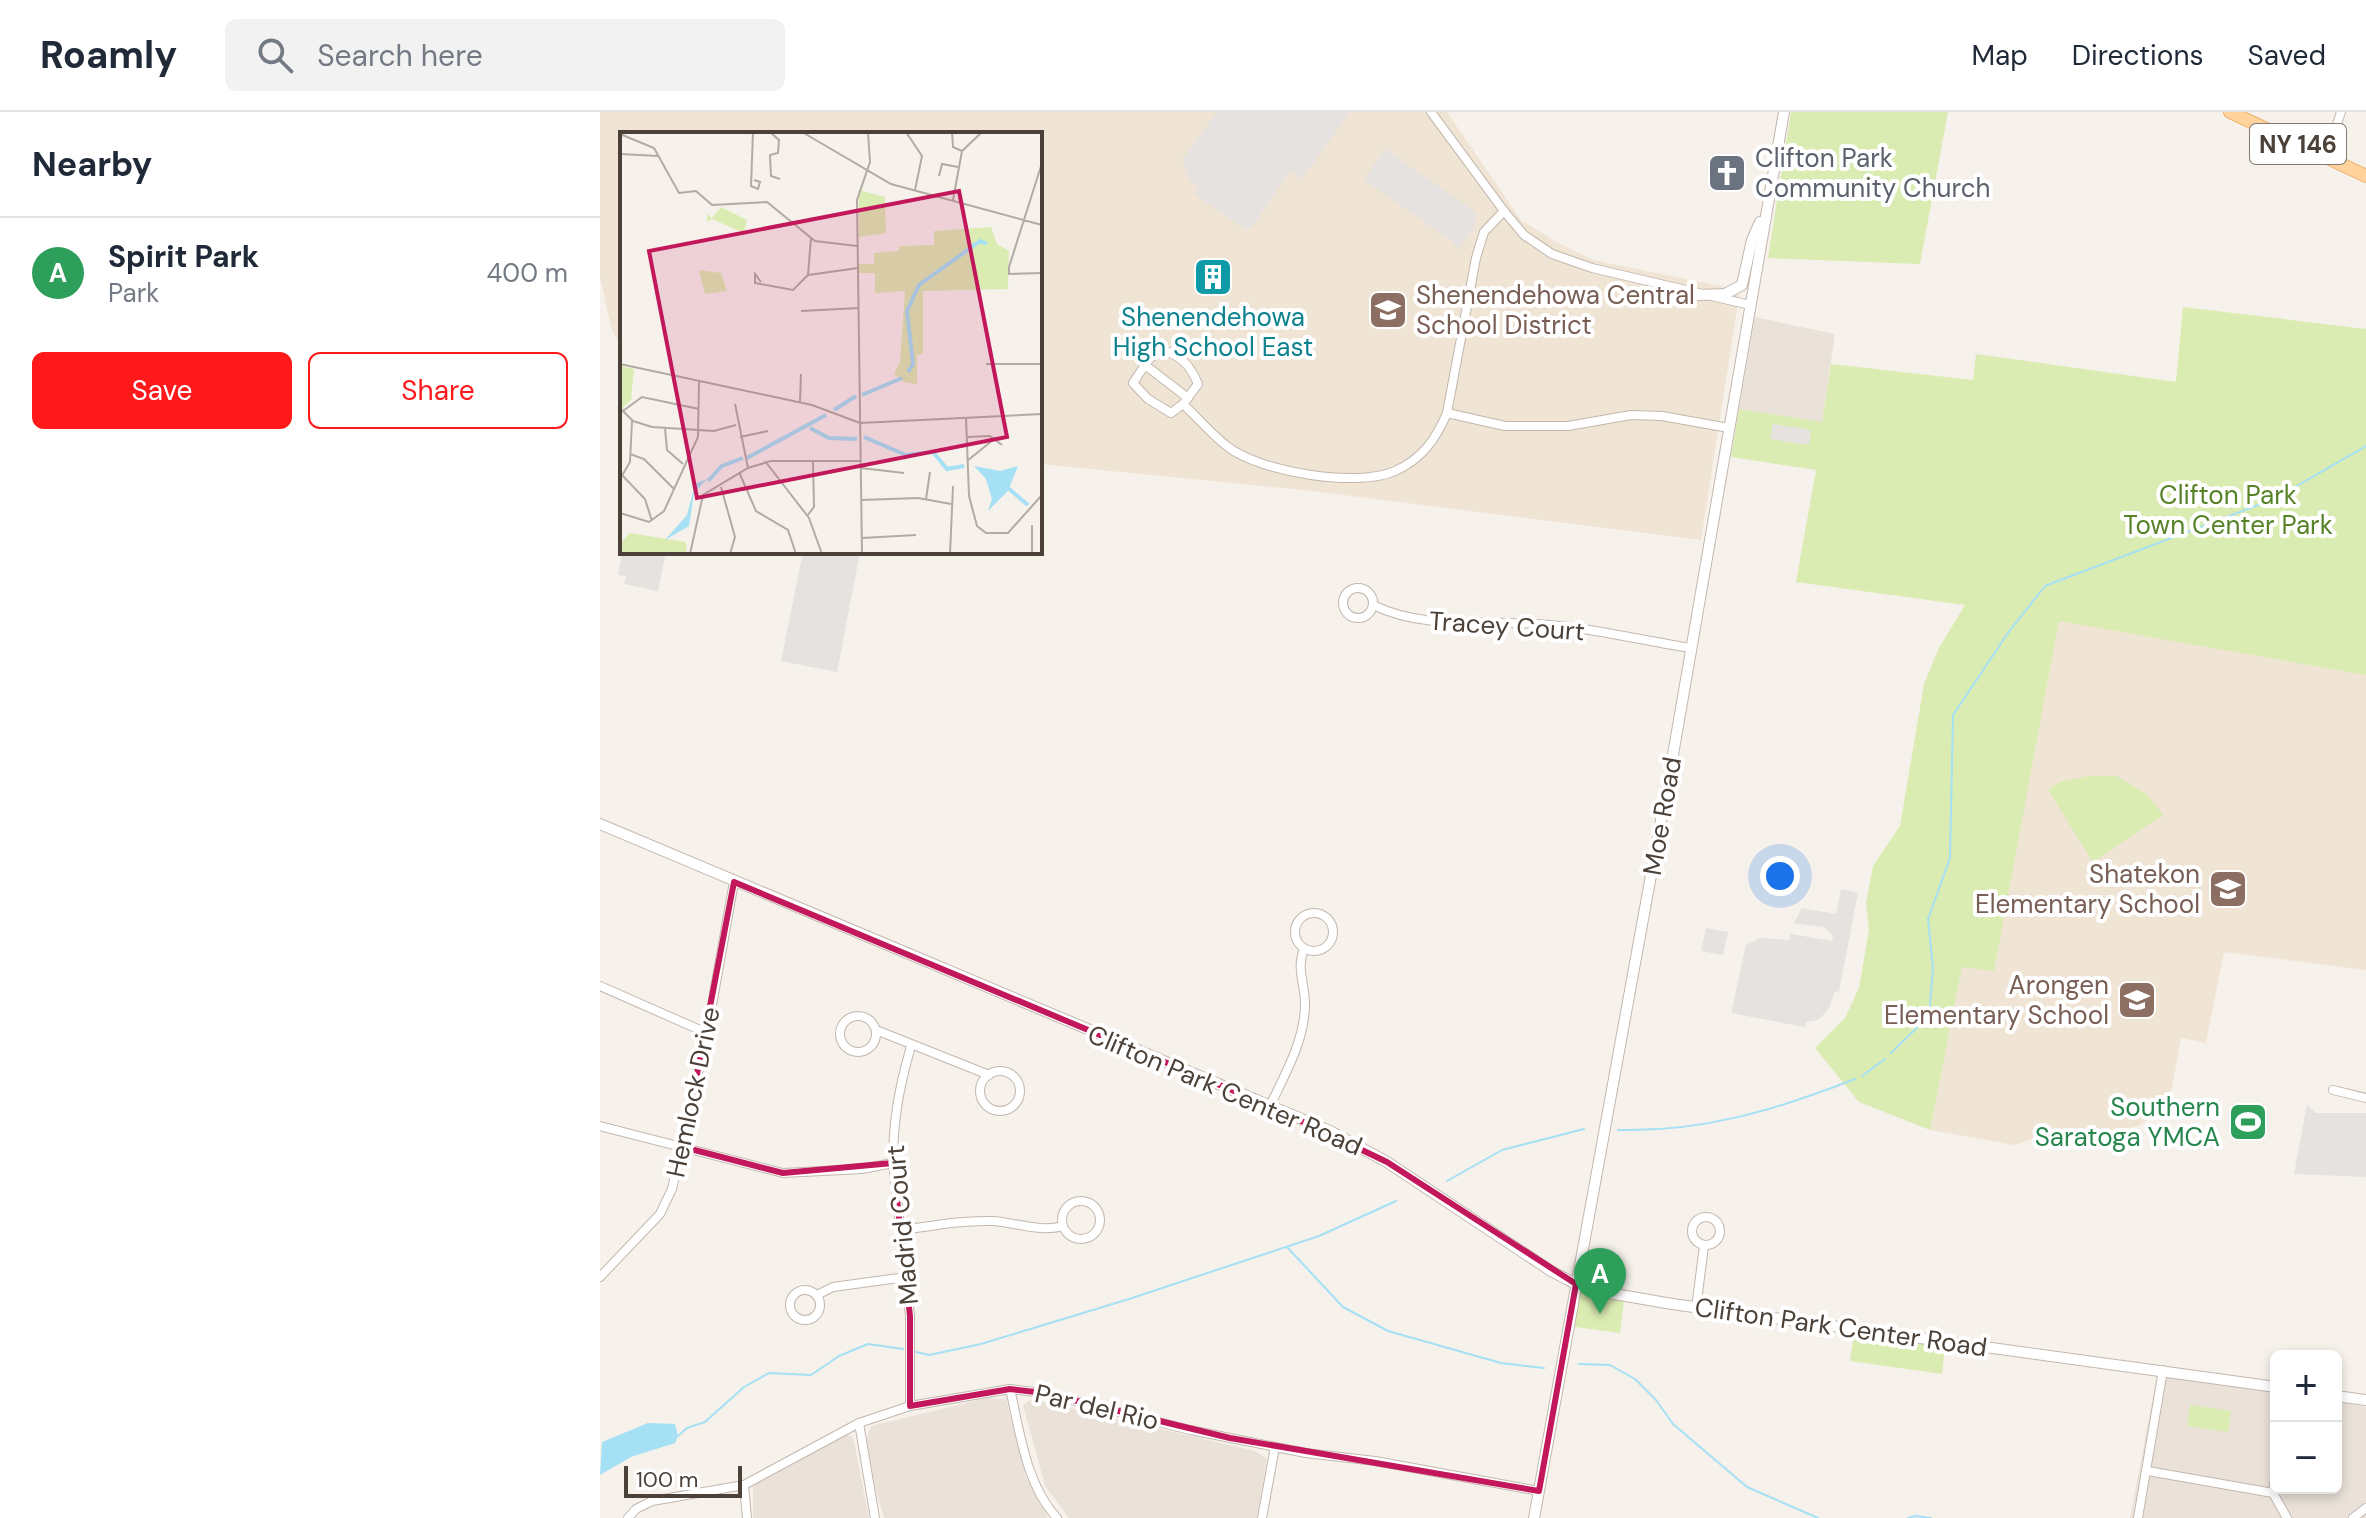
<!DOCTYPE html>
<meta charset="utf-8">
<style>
body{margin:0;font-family:"DM Sans",sans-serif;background:#f2f2f3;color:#1f2937}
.controls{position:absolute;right:24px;bottom:24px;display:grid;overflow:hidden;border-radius:12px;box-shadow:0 4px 12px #0003}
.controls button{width:72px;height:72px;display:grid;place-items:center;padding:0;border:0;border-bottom:2px solid #e0e1e3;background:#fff;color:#1f2937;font:40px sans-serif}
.scale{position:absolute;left:24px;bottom:20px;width:118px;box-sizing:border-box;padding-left:8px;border:4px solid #4b4138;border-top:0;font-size:22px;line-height:28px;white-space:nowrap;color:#4b4138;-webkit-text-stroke:6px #fff;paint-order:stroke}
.you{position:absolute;left:1180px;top:764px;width:28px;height:28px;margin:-20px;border:6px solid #fff;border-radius:50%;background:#1a73e8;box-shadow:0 0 0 12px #1a73e833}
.badge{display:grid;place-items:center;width:52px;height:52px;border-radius:50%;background:#ff191a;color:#fff;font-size:26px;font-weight:700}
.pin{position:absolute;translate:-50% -66px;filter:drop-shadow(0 2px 4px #0008)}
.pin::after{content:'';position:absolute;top:42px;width:28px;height:24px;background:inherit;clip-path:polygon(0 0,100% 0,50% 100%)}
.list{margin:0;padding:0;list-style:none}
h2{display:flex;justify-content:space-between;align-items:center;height:104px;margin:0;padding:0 32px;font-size:34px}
h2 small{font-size:26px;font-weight:400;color:#747a83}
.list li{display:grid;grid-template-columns:52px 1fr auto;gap:24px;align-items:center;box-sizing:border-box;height:112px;padding:0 32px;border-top:2px solid #e0e1e3}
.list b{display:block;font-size:30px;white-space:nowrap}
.list p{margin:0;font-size:26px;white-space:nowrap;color:#747a83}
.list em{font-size:26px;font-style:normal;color:#747a83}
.actions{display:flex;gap:16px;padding:24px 32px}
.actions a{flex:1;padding:18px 0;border:2px solid #ff191a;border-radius:12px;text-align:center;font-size:28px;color:#ff191a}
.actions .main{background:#ff191a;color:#fff}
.icon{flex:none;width:44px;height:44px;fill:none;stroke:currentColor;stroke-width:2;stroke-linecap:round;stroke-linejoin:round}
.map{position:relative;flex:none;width:1766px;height:1406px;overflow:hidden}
header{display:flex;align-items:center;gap:48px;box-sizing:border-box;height:112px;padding:0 40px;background:#fff;border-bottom:2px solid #e0e1e3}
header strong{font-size:38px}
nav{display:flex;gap:44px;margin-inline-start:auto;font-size:28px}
.search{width:560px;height:72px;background:#f2f2f3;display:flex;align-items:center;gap:20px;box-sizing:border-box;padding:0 28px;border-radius:12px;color:#747a83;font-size:30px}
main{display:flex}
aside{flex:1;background:#fff}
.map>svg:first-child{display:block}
.residential{fill:#eae2d9}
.education{fill:#f0e4d4}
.green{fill:#dbecb2}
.parking{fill:#e5e2df}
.water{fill:#a5e0f5}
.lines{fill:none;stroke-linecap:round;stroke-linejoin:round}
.stream{stroke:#a5e0f5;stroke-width:2}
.minor-casing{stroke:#c3b7ad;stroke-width:10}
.tertiary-casing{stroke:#c3b7ad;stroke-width:12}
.primary-casing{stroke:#ebae65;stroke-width:14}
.minor{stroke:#fff;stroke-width:8}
.tertiary{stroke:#fff;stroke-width:10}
.primary{stroke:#ffd39b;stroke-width:12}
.marked{fill:none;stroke:#c2185b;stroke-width:6;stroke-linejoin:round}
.labels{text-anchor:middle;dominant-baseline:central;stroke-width:8;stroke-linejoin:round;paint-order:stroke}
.shield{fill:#fff;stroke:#817a74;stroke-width:2}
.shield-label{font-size:24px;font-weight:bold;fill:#4b4138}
.worship-label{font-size:26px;fill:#5b616d;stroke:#fff;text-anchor:start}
.education-label{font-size:26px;fill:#785e54;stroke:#fff;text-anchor:end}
.culture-label{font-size:26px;fill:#0d838f;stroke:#fff}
.park-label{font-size:26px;fill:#578227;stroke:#fff}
.street-label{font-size:26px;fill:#4b4138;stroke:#fff}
.leisure-label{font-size:26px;fill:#27864d;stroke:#fff;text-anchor:end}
.inset-river{fill:none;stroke:#a5e0f5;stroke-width:4}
.inset-road{fill:none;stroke:#b2aba3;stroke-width:2}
.view{fill:#c2185b;fill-opacity:0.15;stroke:#c2185b;stroke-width:4}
.inset-edge{fill:none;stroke:#4b4138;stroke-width:4}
</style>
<header>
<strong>Roamly</strong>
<div class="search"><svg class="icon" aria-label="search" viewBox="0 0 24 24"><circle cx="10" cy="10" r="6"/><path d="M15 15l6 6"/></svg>Search here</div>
<nav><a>Map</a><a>Directions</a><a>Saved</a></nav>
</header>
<main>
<aside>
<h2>Nearby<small></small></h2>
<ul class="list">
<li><span class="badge" style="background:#2e9e5b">A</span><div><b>Spirit Park</b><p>Park</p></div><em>400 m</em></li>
</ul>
<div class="actions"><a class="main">Save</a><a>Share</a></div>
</aside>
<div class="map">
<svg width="1766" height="1406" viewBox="0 0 1766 1406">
<rect width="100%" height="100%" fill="#f6f1eb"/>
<g class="residential">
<path d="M1155,205L1235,222L1222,310L1139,297Z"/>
<path d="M1557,1263L1676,1281V1376H1736V1290L1766,1295V1406H1530Z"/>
<path d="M387,1286L406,1287L426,1365L448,1406H284L263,1336L271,1314Z"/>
<path d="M432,1287L655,1339L667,1347L657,1406H469L445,1374L423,1293Z"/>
<path d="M240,1320L253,1325L269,1406H153V1374Z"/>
</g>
<g class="education">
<path d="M0,0H847L921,108L958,131L993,148L1140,178L1101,428L712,379L440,352V22H22V233L12,219L0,165Z"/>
<path d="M1459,508L1766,563V858L1624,840L1606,931L1581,926L1572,976L1560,997L1539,1014L1501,1021L1456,1019L1414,1033L1330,1018L1362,854L1394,858Z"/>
</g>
<g class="green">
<path d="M1191,0H1348L1320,152L1168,146Z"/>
<path d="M1583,195L1766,217V563L1459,509L1394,859L1362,855L1330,1018L1259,990L1215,936L1245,906L1259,876L1269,818L1266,791L1273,754L1300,714L1324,572L1339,536L1365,493L1196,470L1216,358L1131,345L1139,297L1222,310L1231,252L1373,268L1376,242L1576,270Z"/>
<path d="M1488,664H1516L1547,682L1563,703L1493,750L1448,678L1460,670Z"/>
<path d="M980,1179L1024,1189L1020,1221L975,1215Z"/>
<path d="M1254,1222L1345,1234L1342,1262L1250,1249Z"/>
<path d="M1590,1293L1631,1299L1628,1320L1587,1314Z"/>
</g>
<g class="parking">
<path d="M617,0H750L702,67L690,59L652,115L646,118L594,82L599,75L589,69L583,47Z"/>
<path d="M785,37L877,101L873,117L858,138L853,130L764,68Z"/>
<path d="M1173,312L1211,318L1209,333L1170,327Z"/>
<path d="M22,440H66L58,479L24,472L26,464L18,463Z"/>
<path d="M203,440H260L237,560L181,549Z"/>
<path d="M1241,777L1258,781L1239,879L1235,880L1228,898L1218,908L1206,910L1205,915L1131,901L1146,833L1160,826L1189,828L1191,822L1232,829L1233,824L1224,815L1194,811L1202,796L1236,802Z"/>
<path d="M1106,816L1128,820L1123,843L1101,839Z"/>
<path d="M1707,992L1715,1001H1766V1065L1694,1062Z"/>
</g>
<path class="water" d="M48,1311L75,1312L78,1324L75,1331L31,1345L0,1363L2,1330Z"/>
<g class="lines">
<g class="stream">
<path d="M1291,941L1329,904L1333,856L1328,807L1350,746L1353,603L1410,518L1445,474L1674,387L1766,334"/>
<path d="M1262,964L1285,947"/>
<path d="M1018,1018C1103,1020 1176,998 1255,967"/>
<path d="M847,1069L902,1038L984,1017"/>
<path d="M687,1135L743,1195L788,1219L901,1251L944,1256"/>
<path d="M316,1240L329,1243L381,1232L529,1187L719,1124L796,1089"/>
<path d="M979,1252L1010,1253L1035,1267L1056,1288L1073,1312L1147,1375L1218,1406"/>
<path d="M78,1324L87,1316L105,1310L144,1275L169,1261L211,1263L239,1244L268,1232L303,1237"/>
<path d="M1308,1406L1316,1404L1331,1406"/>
</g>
<defs>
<g id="minor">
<path d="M831,0L904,99L924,123L952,142L992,156L1150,193"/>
<path d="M1726,45L1741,0"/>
<path d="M904,99L884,120L876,146L847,301L905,314H968L1031,303L1062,304L1129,316"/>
<path d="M561,238C581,243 590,253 598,272L583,292L571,301L548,287L533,271L549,247Z"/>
<path d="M545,253L588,286"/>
<path d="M583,292C598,306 612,323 628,335C661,360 757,376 795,359C822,347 836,327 847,301"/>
<circle cx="758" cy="491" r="15"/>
<path d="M773,493C825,518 881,508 937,512C988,515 1040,528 1090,536"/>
<circle cx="714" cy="820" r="19"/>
<path d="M0,874L107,921"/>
<circle cx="258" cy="922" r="18"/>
<path d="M276,918L389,963"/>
<circle cx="400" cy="979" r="20"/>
<path d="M1733,978L1766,986"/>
<path d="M670,994C685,962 705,928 705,892C705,872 696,856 704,837"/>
<path d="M0,1014L183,1061L262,1057L293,1051"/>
<circle cx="481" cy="1108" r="19"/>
<circle cx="1106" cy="1119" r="14"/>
<path d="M303,1118C332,1114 362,1108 392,1109C414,1110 441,1121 463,1114"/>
<path d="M0,1165L60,1102L72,1077L107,921L134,770"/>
<circle cx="205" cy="1193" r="15"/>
<path d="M217,1183L233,1175L306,1165"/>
<path d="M1096,1196L1104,1134"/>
<path d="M410,1277C420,1320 426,1373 457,1406"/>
<path d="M310,1294V1204L293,1051C293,1008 299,976 311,934"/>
<path d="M259,1311L275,1406"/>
<path d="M1548,1359L1673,1381L1687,1406"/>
<path d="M144,1373L147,1406"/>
<path d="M1673,1381L1676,1357"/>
<path d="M28,1406L36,1397L52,1389L144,1373L259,1311L310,1294L410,1277L444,1281L590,1318L706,1341L775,1349L939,1379"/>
<path d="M662,1406L675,1335"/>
<path d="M1538,1406L1563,1258"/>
<path d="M1753,1406L1766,1396"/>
</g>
<g id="tertiary">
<path d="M1098,183L1125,182L1142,173L1152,128L1160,110"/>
<path d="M0,712L730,1019L787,1050L951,1159L976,1172L1003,1180L1072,1192L1676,1275"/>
<path d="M1736,1284L1766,1288"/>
<path d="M934,1406L1074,637L1184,0"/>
</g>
<path id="primary" d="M1630,0L1766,64"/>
</defs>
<use href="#minor" class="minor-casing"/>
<use href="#tertiary" class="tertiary-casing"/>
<use href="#primary" class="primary-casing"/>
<use href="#minor" class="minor"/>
<use href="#tertiary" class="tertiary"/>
<use href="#primary" class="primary"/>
</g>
<path class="marked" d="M134,770L670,994L787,1050L976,1172L939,1379L630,1326L444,1281L410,1277L310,1294V1204L293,1051L183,1061L83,1035Z"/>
<defs>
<symbol id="church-square" viewBox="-11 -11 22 22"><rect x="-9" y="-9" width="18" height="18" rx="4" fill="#6b7280" stroke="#fff"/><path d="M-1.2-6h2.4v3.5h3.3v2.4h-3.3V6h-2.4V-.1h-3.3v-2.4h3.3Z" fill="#fff"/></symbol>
<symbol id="building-square" viewBox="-11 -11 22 22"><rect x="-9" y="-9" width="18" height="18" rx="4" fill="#0f9aa8" stroke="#fff"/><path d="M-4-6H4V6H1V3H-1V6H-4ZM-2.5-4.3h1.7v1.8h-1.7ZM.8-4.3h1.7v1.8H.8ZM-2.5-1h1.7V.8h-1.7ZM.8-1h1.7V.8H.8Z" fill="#fff"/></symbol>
<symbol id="school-square" viewBox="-11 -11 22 22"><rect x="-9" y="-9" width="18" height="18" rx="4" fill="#8d6e63" stroke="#fff"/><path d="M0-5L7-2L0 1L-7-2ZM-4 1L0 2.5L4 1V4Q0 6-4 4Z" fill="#fff"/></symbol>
<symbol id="stadium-square" viewBox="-11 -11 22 22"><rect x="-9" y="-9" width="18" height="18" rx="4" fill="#2e9e5b" stroke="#fff"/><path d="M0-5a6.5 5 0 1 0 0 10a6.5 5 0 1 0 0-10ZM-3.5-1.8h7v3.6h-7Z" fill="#fff"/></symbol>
</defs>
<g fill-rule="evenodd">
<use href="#church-square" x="1105" y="39" width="44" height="44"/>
<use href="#building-square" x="591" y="143" width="44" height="44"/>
<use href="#school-square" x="766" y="176" width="44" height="44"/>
<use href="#school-square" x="1606" y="755" width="44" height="44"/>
<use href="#school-square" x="1515" y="866" width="44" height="44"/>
<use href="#stadium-square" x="1626" y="988" width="44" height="44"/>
</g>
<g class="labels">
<rect class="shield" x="1650" y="12" width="96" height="40" rx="6"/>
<g class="shield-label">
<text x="1698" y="32">NY 146</text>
</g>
<g class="worship-label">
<text x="1155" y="46">Clifton Park<tspan x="1155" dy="30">Community Church</tspan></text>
</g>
<g class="education-label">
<text x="816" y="183" text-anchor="start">Shenendehowa Central<tspan x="816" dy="30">School District</tspan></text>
<text x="1600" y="762">Shatekon<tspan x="1600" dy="30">Elementary School</tspan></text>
<text x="1509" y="873">Arongen<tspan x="1509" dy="30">Elementary School</tspan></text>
</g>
<g class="culture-label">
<text x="613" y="205">Shenendehowa<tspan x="613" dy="30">High School East</tspan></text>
</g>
<g class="park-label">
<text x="1628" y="383">Clifton Park<tspan x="1628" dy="30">Town Center Park</tspan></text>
</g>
<g class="street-label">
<text transform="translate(907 514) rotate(4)">Tracey Court</text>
<text transform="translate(1062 704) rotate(-80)">Moe Road</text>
<text transform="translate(625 978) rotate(23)">Clifton Park Center Road</text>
<text transform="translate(93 980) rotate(-78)">Hemlock Drive</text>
<text transform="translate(302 1113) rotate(-95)">Madrid Court</text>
<text transform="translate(1241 1215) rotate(8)">Clifton Park Center Road</text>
<text transform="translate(497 1295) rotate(13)">Par del Rio</text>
</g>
<g class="leisure-label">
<text x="1620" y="995">Southern<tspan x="1620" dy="30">Saratoga YMCA</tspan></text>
</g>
</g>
<g transform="translate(20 20)">
<rect width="422" height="422" fill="#f6f1eb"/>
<path d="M239,58L265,65L266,101L239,105ZM101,75L127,88L124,101L92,87L87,90V82L92,86ZM371,95L377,112L389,119L388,157L303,159V222L297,223V252L284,250L274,242L280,230L285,159L255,161V141H239V132H254V121L279,119V114L314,113V99ZM79,138L101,141L107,159L85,162ZM0,234L14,237L11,268L2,276ZM10,401L66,410L67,422H0V412Z" fill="#dbecb2"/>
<path d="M354,334L380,339L398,334L388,359L368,379L372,367L366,347ZM87,347L74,361L69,394L45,408L67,383L75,352Z" fill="#a5e0f5"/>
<path class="inset-river" d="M288,240L293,232L287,179L299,153L360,109L367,112M242,263L282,246M214,278L236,264M190,296L209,306L237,307M244,305L286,323L313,320L327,337L344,334M127,326L206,283M88,349L102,334L123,326M388,356L408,373"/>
<path class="inset-road" d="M133,0L131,54L138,57L140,50L134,48M150,0L159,8L158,21L150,23L151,44L160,47M182,0L271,52L422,93M286,0L302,24L295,58M332,0L333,15L342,19L362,0M0,2L34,16L59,61L76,59L92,73L147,70L195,109L237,114M0,22L38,24M422,31L389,135V142L422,141M319,44L322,32L338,35M333,68L342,19M191,106L188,143L238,136M141,150L135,142V151L173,158L188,143M181,179L239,176M0,232L192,273L240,291L422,282M366,232H422M180,270L181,242M115,272L128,336M0,276L13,289L32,295L94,299L116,293M3,279L22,265L79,277M346,286L349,364L357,394L366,401H388L422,363M45,296L47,318L63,332M120,305L148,299M347,305L370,304L382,313M10,322L24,327L54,357M145,329L189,386L202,422M347,329L373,308M241,336L284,341M119,340L136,379L168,398L176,422M1,342L25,367L32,389M0,347L10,330L12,289M101,355L115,405L110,422M306,367L310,340M241,368L298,366L331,372M0,381L29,390L44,379L78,305L79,250M187,384L194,375L193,330M412,393V422M242,406L296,403M70,422L83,363L128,336L151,329H241M242,422L237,68L250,30L248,0M330,422L333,354"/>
<path class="view" d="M339,59L387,305L77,366L29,119Z"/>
<rect width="422" height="422" class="inset-edge"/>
</g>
</svg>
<div class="controls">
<button>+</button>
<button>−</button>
</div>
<div class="scale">100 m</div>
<div class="you"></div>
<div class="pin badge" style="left:1000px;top:1202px;background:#2e9e5b">A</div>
</div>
</main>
